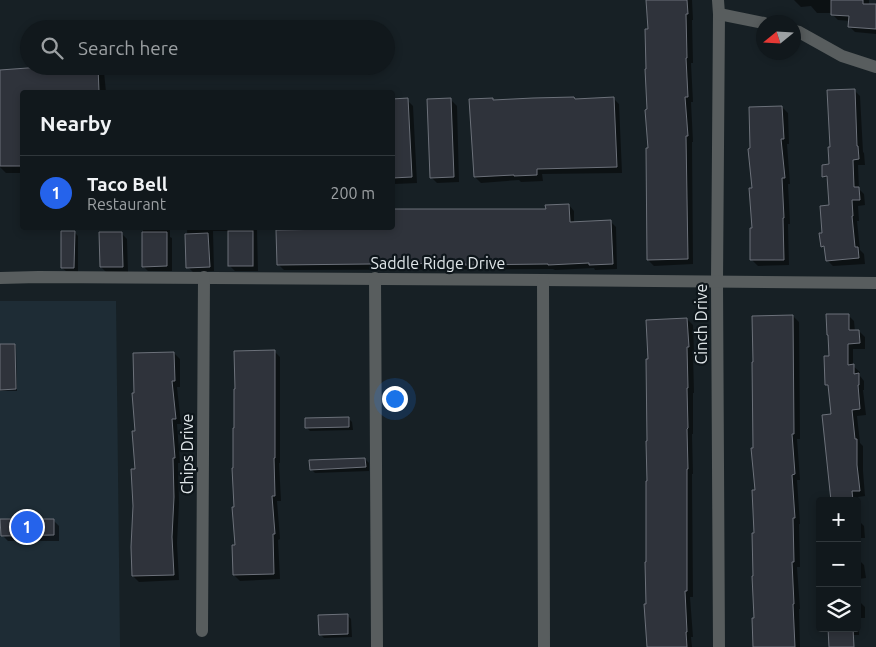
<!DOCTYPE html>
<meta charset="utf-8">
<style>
body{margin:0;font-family:Ubuntu,sans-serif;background:#1e2529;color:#f1f3f6}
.controls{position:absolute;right:15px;bottom:15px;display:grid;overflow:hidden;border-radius:5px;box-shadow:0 2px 8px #0003}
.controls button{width:45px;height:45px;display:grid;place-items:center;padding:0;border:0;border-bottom:1px solid #30373b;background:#11181c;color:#f1f3f6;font:25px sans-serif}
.compass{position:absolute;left:756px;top:15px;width:45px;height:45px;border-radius:50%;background:#11181c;box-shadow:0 2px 8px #0003;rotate:252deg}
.you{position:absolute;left:394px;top:398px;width:18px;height:18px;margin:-12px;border:4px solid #fff;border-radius:50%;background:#1a73e8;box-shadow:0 0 0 8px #1a73e833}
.badge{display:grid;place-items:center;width:32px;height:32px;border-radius:50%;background:#2563eb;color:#fff;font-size:16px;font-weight:700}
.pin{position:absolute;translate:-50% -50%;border:2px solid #fff;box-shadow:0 1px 5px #0006}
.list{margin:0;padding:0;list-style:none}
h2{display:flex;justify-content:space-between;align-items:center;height:65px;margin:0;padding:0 20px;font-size:21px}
h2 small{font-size:16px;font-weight:400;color:#9ca0a3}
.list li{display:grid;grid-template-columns:32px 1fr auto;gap:15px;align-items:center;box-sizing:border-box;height:75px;padding:0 20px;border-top:1px solid #30373b}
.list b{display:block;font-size:19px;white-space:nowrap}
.list p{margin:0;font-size:16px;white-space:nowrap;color:#9ca0a3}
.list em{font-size:16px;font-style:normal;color:#9ca0a3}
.icon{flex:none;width:28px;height:28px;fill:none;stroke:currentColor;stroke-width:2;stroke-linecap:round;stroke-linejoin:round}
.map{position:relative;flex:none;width:876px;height:647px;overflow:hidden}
.search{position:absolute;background:#11181c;box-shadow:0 2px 8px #0003;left:20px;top:20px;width:375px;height:55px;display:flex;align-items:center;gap:12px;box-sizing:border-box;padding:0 18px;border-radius:28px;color:#9ca0a3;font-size:19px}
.panel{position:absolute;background:#11181c;box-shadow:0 2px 8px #0003;left:20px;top:90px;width:375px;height:140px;border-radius:5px}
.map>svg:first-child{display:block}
.built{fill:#1e2c35}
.shadow{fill:#0007}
.building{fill:#2f333b;stroke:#6c717a}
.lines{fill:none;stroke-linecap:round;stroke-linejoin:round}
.minor{stroke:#585d5e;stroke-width:12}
.labels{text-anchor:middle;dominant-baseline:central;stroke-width:4.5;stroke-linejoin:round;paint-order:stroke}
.street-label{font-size:16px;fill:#e0e6e9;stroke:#0e161b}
</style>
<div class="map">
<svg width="876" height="647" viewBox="0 0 876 647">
<rect width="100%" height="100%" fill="#172025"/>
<path class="built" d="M0,301H116L120,647H0Z"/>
<g class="shadow">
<path d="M647,0H692L693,20H692L693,63H691L693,102H691L693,142H692L693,264L654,266L648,260L650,30Z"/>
<path d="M792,0H869V5H876V34L855,32L849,26L850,21L838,20L832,14V13H817L811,6L801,7L794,0Z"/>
<path d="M74,66H98L104,72L106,92H22V173H6L0,167V71Z"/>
<path d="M854,90L860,96L863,152L864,153L865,165H858L859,189L864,194L865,205L858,206L859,221H857L860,250L864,254L865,264L833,266L827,260L826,250L822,246L823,234L830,206L829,181L824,176L830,166L831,149Z"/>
<path d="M613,98L619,104L622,173L542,174L543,181L521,182L519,180L481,183L475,177L493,99L495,101Z"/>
<path d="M392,100H407L413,106L417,183L395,184L392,181Z"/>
<path d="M451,100L457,106L459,182L437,183L431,177Z"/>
<path d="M782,107L788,113L789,144H787L790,184H788L790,224H788L789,265L758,266L752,260L753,189Z"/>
<path d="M569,205L574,211V223L610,221L616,227L617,269L595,270L594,268L555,270L553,269L284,270L278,264L277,228H368V229H384V228H392L547,210Z"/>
<path d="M143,228H170V237L172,238V271H148L143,266Z"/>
<path d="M187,228H257L258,271H235L229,265V231H213L214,271L193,272L188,267Z"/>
<path d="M74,232L78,236V272L66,271L62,268Z"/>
<path d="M121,233L127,239L128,272L107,273L101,267Z"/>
<path d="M848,315L854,321L855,332L859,331L865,337V349H853V366L860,372V376L864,381V390H863L866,415L857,416L860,443L863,446V471L865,496L858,497L860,522L864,526L865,538H857V501H823V499L832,498L833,416L830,388L826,384L830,357Z"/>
<path d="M793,316L799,322L800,439H797L800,480H797L800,524H799L800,567H797L800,609H799L800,647H754L756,491L754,449Z"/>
<path d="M687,319L693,325L694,353H693L694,393H693V434H692L693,474H692L693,597H690L693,637H691L692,647H646L648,646V482Z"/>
<path d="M0,345H15L16,346L17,391H0Z"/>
<path d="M274,351L280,357V463H279L281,501H277L280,539L278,540L280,579L240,581L234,575L236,547L235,508Z"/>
<path d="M174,353L180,359V387H177L181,424H177L180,463H178L179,503L177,543L179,580L139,582L133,576L137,432Z"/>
<path d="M348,418L352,422L353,430L310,431L307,428Z"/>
<path d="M365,459L369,463V471L315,473L311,469Z"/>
<path d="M53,520L59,526V541H8L2,535Z"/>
<path d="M858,559L864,565L866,578L858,579L860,602L865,607V618H859V635H830L824,628H857V560Z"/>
<path d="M347,615L351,619L352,637L324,638L320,634Z"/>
</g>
<g class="building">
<path d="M646,0H687L688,14H686L687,58H686L688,97H685L688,136H686L688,259L647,260L646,148H648L645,110L647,109L645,69H646L645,29H648Z"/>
<path d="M831,0H863V4H876V29L848,27L849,16L831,15Z"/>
<path d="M55,66H98L99,92H22V166H0V70Z"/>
<path d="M855,89L857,146H858L859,159L853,160L854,187H859L860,200H852L853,216H852L855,247H858L859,258L826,261L824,246L821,247L819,233H822L820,206L829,205L827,176L822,177V165L829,164L828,147H830L827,90Z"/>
<path d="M574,97L575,99L614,97L617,167L537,169V175L514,176V175L474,177L469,99L493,98V100L533,98Z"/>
<path d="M408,98L412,177L392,178V99Z"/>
<path d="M451,98L454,177L430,178L427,99Z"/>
<path d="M782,106L784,139H781L785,178H782L784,218H783L784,260H750V228H752L749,188H752L748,149L750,148L749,107Z"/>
<path d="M569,204L570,222L611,220L613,264L589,265V263L548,265V264L465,265V263L277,265L276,230L392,228V209H546L545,205Z"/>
<path d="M61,231H75L74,268H61Z"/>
<rect x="228" y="231" width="25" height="35"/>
<path d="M99,232H122L123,267H100Z"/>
<path d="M142,232H167V266L142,267Z"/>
<path d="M208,233L210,267L186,268L185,234Z"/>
<path d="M826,314H849V330H859L860,343L848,344V365L854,364V374L859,373V385H858L860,409L852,410L855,439H857V465L860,491H852L853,501H831L822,415L831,414L828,385H825L824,356H829L828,335H827Z"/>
<path d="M793,315L794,434H792L795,474L792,475L795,518H793L794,562H792L794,604H793L795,647H753L752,618H754L752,576H753L752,533H754L752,490H755L751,448H753L752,362H753L752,316Z"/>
<path d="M687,318L689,347H687L688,388H687L688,428L687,429L688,469H687V591H685L687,632H686L687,647H647L644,604H646L645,562H646V481H647L646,441H647L646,359H648L646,320Z"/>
<path d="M0,344H15L16,389L0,390Z"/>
<path d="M275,350V458H274L275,496H272L275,534H273L274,574L233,575L232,545H235L232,507H234L232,468H233V428H234V389H235L234,351Z"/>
<path d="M174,352L175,381H172L176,419H172L175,458H173L174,497L172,537L174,575L132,576L131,547L133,506L131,469H135L132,431H135L132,393H134L133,353Z"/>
<path d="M349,417V427L305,428V418Z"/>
<path d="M365,458L366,467L310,470L309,460Z"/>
<path d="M0,519H54V535L1,536Z"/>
<path d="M348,614V634L319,635L318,615Z"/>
<path d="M828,628H853L854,647H829Z"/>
</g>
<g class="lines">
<g class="minor">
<path d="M718,0L719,14L717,282L719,647"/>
<path d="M719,14L764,23"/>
<path d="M794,31L799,32L842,56L876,67"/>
<path d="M0,278L38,277L543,280L876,283"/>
<path d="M375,278L377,647"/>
<path d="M543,280L544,647"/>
<path d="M202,631L204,277"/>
</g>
</g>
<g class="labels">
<g class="street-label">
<text x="438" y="263">Saddle Ridge Drive</text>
<text transform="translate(701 324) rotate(-90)">Cinch Drive</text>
<text transform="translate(187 454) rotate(-90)">Chips Drive</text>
</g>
</g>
</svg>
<div class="controls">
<button>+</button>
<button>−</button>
<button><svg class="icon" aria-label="layers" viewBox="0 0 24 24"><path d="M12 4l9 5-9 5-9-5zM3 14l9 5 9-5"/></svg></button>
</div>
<svg class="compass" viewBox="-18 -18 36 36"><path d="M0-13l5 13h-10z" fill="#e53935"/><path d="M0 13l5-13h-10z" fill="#9ca0a3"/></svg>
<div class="you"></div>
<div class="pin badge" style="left:27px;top:527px">1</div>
<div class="search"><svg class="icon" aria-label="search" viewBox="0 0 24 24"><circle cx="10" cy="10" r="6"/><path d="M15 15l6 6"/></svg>Search here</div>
<section class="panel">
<h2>Nearby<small></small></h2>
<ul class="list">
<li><span class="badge">1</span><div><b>Taco Bell</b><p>Restaurant</p></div><em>200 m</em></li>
</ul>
</section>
</div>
